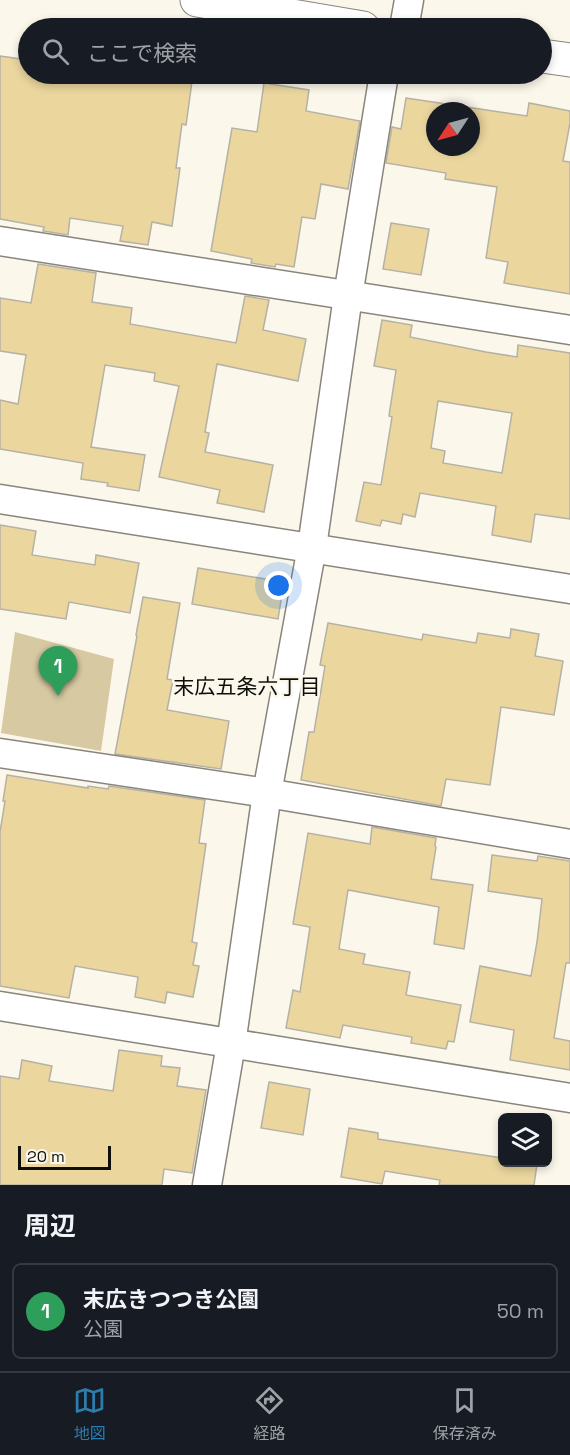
<!DOCTYPE html>
<html lang="ja">
<meta charset="utf-8">
<style>
body{margin:0;font-family:"Space Grotesk","Noto Sans JP",sans-serif;background:#242831;color:#f1f3f6}
.controls{position:absolute;right:18px;bottom:18px;display:grid;overflow:hidden;border-radius:9px;box-shadow:0 3px 9px #0003}
.controls button{width:54px;height:54px;display:grid;place-items:center;padding:0;border:0;border-bottom:2px solid #363941;background:#171b24;color:#f1f3f6;font:30px sans-serif}
.compass{position:absolute;left:426px;top:102px;width:54px;height:54px;border-radius:50%;background:#171b24;box-shadow:0 3px 9px #0003;rotate:234deg}
.scale{position:absolute;left:18px;bottom:15px;width:93px;box-sizing:border-box;padding-left:6px;border:3px solid #100e0b;border-top:0;font-size:16px;line-height:21px;white-space:nowrap;color:#100e0b;-webkit-text-stroke:4px #fbf7eb;paint-order:stroke}
.you{position:absolute;left:279px;top:586px;width:21px;height:21px;margin:-15px;border:4px solid #fff;border-radius:50%;background:#1a73e8;box-shadow:0 0 0 9px #1a73e833}
.badge{display:grid;place-items:center;width:39px;height:39px;border-radius:50%;background:#2b7dae;color:#fff;font-size:20px;font-weight:700}
.pin{position:absolute;translate:-50% -50px;filter:drop-shadow(0 2px 3px #0008)}
.pin::after{content:'';position:absolute;top:32px;width:21px;height:18px;background:inherit;clip-path:polygon(0 0,100% 0,50% 100%)}
.list{margin:0;padding:0;list-style:none}
h2{display:flex;justify-content:space-between;align-items:center;height:78px;margin:0;padding:0 24px;font-size:26px}
h2 small{font-size:20px;font-weight:400;color:#9ea1a6}
.list li{display:grid;grid-template-columns:39px 1fr auto;gap:18px;align-items:center;box-sizing:border-box;height:96px;margin:0 12px 12px;padding:0 12px;border:2px solid #363941;border-radius:9px}
.list b{display:block;font-size:22px;white-space:nowrap}
.list p{margin:0;font-size:20px;white-space:nowrap;color:#9ea1a6}
.list em{font-size:20px;font-style:normal;color:#9ea1a6}
.icon{flex:none;width:33px;height:33px;fill:none;stroke:currentColor;stroke-width:2;stroke-linecap:round;stroke-linejoin:round}
.map{position:relative;flex:none;width:570px;height:1185px;overflow:hidden}
.search{position:absolute;background:#171b24;box-shadow:0 3px 9px #0003;left:18px;right:18px;top:18px;height:66px;display:flex;align-items:center;gap:15px;box-sizing:border-box;padding:0 21px;border-radius:33px;color:#9ea1a6;font-size:22px}
.sheet{height:186px;background:#171b24}
nav{display:flex;justify-content:space-around;align-items:center;box-sizing:border-box;height:84px;border-top:2px solid #363941;background:#171b24;font-size:16px;color:#9ea1a6}
nav a{display:grid;justify-items:center;gap:3px}
nav .on{color:#2b7dae}
.map>svg:first-child{display:block}
.green{fill:#d7c9a2}
.building{fill:#ebd69e;stroke:#b5b1a6;stroke-width:1.5;fill-rule:evenodd}
.lines{fill:none;stroke-linecap:round;stroke-linejoin:round}
.minor-casing{stroke:#89857b;stroke-width:31}
.tertiary-casing{stroke:#89857b;stroke-width:35}
.minor{stroke:#fff;stroke-width:28}
.tertiary{stroke:#fff;stroke-width:33}
.labels{text-anchor:middle;dominant-baseline:central;stroke-width:5;stroke-linejoin:round;paint-order:stroke}
.neighbourhood-label{font-size:21px;fill:#100e0b;stroke:#fbf7eb}
</style>
<div class="map">
<svg width="570" height="1185" viewBox="0 0 570 1185">
<rect width="100%" height="100%" fill="#fbf7eb"/>
<path class="green" d="M15,632L114,659L101,751L1,733Z"/>
<g class="building">
<path d="M0,56L28,60V74H109L146,80L147,74H193L186,125L182,124L176,168H180L172,226L152,222L148,245L120,241L123,226L70,218L68,235L43,231L44,227L0,219Z"/>
<path d="M264,83L309,90L306,111L360,121L348,189L321,184L315,219L302,217L294,267L276,264L275,267L251,263L252,259L211,251L232,128L257,132Z"/>
<path d="M406,98L527,116L529,103L570,111V123L563,161L570,162V294L504,283L508,262L486,258L497,187L445,179L446,173L386,163L392,127L401,129ZM435,111H471V147H435Z"/>
<path d="M391,223L429,229L421,275L383,269Z"/>
<path d="M38,264L96,273L92,302L132,308L130,324L236,343L245,296L269,300L263,330L306,339L298,381L217,364L205,432L209,433L205,452L273,465L264,512L217,503L220,490L159,477L179,386L154,381L155,373L105,365L91,447L145,455L139,491L107,486L108,483L81,479L83,463L0,449V400L18,404L26,355L0,351V298L31,303Z"/>
<path d="M382,320L412,325L410,337L486,352L517,357L518,345L570,353V519L535,514L531,542L492,535L496,506L420,493L415,517L403,514L401,524L382,520L380,526L356,521L364,482L381,485L392,417L389,416L396,370L374,366ZM438,401L512,413L502,473L443,463L445,451L431,448Z"/>
<path d="M0,525L36,531L32,555L95,565L96,555L139,563L130,613L69,602L66,619L0,609Z"/>
<path d="M198,568L284,582L278,619L192,604Z"/>
<path d="M143,597L180,603L167,679L173,680L167,710L229,721L221,769L115,754L137,636L136,635Z"/>
<path d="M328,623L422,640L423,634L476,643L478,633L510,638L511,629L539,634L535,656L563,661L554,715L501,707L490,785L446,779L441,806L301,780L309,732H314L325,666L320,665Z"/>
<path d="M7,775L88,788V786L108,789L109,786L205,800L199,843L206,844L192,942L197,943L193,965L199,966L193,997L167,992L165,1003L135,997L138,977L75,966L69,998L0,986V832L5,801H3Z"/>
<path d="M372,827L436,838L435,846L436,847L431,879L473,885L464,949L434,944L439,907L348,890L339,949L365,954L363,964L410,972L406,995L461,1005L454,1042L448,1041L446,1049L411,1043L412,1037L343,1025L340,1038L286,1028L293,990L300,992L310,927L293,924L308,833L370,844Z"/>
<path d="M492,855L537,861L538,856L570,861V963H566L554,1038L570,1041V1070L510,1060L514,1030L470,1022L480,966L531,976L537,942L542,899L488,891Z"/>
<path d="M119,1050L162,1056L161,1066L180,1068L177,1086L206,1090L192,1173L164,1169L162,1185H0V1076L19,1079L22,1060L52,1066L49,1081L113,1091Z"/>
<path d="M269,1082L310,1089L303,1135L261,1128Z"/>
<path d="M349,1128L378,1133V1139L502,1158V1162L537,1164L534,1185H439L440,1180L385,1171L382,1184L341,1177Z"/>
</g>
<g class="lines">
<defs>
<g id="minor">
<path d="M404,28L409,0"/>
<path d="M0,241L570,330"/>
<path d="M0,499L570,589"/>
<path d="M0,753L267,793L570,844"/>
<path d="M0,1006L570,1098"/>
<path d="M207,1185L231,1044L267,793L312,547L348,296L384,74"/>
</g>
<g id="tertiary">
<path d="M197,0L363,28"/>
<path d="M542,56L570,60"/>
</g>
</defs>
<use href="#minor" class="minor-casing"/>
<use href="#tertiary" class="tertiary-casing"/>
<use href="#minor" class="minor"/>
<use href="#tertiary" class="tertiary"/>
</g>
<g class="labels">
<g class="neighbourhood-label">
<text x="247" y="686">末広五条六丁目</text>
</g>
</g>
</svg>
<div class="controls">
<button><svg class="icon" aria-label="layers" viewBox="0 0 24 24"><path d="M12 4l9 5-9 5-9-5zM3 14l9 5 9-5"/></svg></button>
</div>
<svg class="compass" viewBox="-18 -18 36 36"><path d="M0-13l5 13h-10z" fill="#e53935"/><path d="M0 13l5-13h-10z" fill="#9ea1a6"/></svg>
<div class="scale">20 m</div>
<div class="you"></div>
<div class="pin badge" style="left:58px;top:696px;background:#2e9e5b">1</div>
<div class="search"><svg class="icon" aria-label="search" viewBox="0 0 24 24"><circle cx="10" cy="10" r="6"/><path d="M15 15l6 6"/></svg>ここで検索</div>
</div>
<section class="sheet">
<h2>周辺<small></small></h2>
<ul class="list">
<li><span class="badge" style="background:#2e9e5b">1</span><div><b>末広きつつき公園</b><p>公園</p></div><em>50 m</em></li>
</ul>
</section>
<nav>
<a class="on"><svg class="icon" aria-label="map" viewBox="0 0 24 24"><path d="M3 6l6-2 6 2 6-2v14l-6 2-6-2-6 2zM9 4v14M15 6v14"/></svg>地図</a>
<a><svg class="icon" aria-label="directions" viewBox="0 0 24 24"><path d="M12 3l9 9-9 9-9-9zM9 14v-3h6M13 9l2 2-2 2"/></svg>経路</a>
<a><svg class="icon" aria-label="saved" viewBox="0 0 24 24"><path d="M7 4h10v16l-5-4-5 4z"/></svg>保存済み</a>
</nav>
